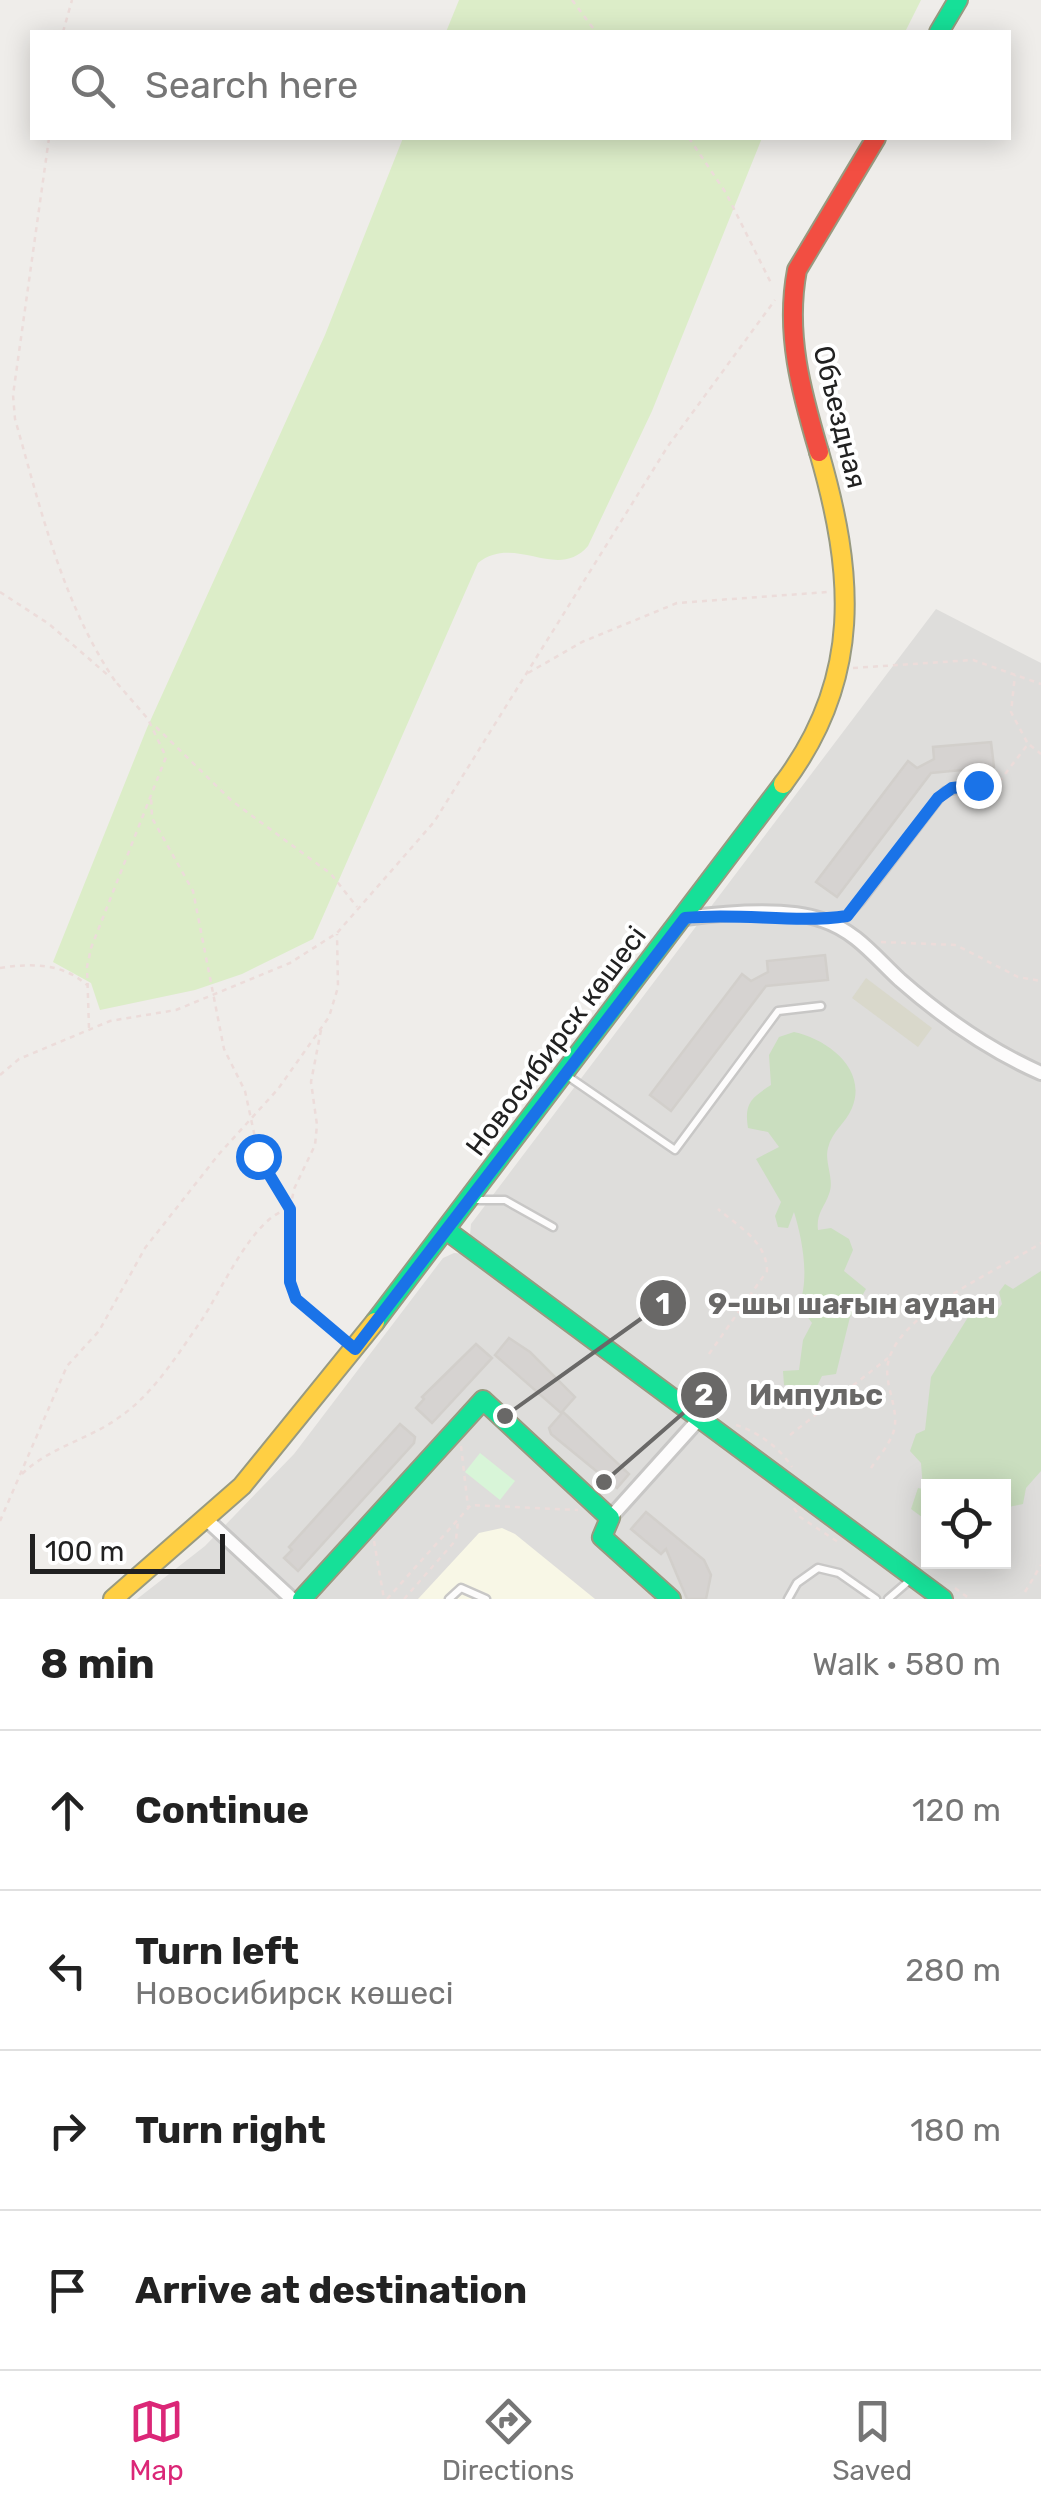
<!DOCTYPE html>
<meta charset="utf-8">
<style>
body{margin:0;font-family:Rubik,sans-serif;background:#f2f2f2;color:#222}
.controls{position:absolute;right:30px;bottom:30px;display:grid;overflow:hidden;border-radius:0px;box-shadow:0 5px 25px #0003}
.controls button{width:90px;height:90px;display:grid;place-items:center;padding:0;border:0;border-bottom:2px solid #e0e0e0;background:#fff;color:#222;font:50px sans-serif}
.scale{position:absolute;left:30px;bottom:25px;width:195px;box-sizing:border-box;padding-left:10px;border:5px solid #212121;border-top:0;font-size:28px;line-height:35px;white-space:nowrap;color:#212121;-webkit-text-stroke:8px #fff;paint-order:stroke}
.stop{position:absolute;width:30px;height:30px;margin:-22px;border:8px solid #1a73e8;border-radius:50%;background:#fff}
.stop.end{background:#1a73e8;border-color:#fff;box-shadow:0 2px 10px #0008}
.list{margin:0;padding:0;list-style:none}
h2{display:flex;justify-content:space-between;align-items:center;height:130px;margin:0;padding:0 40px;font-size:42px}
h2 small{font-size:32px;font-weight:400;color:#767676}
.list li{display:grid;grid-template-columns:65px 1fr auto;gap:30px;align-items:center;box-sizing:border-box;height:160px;padding:0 40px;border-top:2px solid #e0e0e0}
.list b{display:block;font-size:38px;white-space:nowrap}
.list p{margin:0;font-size:32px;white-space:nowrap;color:#767676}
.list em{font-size:32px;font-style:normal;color:#767676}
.icon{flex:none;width:55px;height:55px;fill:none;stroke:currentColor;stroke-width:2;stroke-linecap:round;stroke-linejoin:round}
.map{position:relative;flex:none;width:1041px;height:1599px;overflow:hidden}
.search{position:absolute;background:#fff;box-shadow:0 5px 25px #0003;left:30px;right:30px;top:30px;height:110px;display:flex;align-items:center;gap:25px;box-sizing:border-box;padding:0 35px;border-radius:0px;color:#767676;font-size:38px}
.sheet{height:770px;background:#fff}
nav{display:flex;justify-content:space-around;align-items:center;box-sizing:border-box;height:140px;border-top:2px solid #e0e0e0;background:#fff;font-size:28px;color:#767676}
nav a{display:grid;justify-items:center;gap:5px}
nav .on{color:#db2777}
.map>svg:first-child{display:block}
.residential{fill:#dedddb;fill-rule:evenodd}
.education{fill:#f8f7e6}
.construction{fill:#d9d8cb}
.grass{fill:#dcedc8}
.forest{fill:#cadebf}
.park{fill:#d8f5d8}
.building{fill:#d6d3d1;stroke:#d2cfcb;stroke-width:2.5}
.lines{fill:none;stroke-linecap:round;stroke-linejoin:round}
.lane-casing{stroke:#c8c7c6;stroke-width:11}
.street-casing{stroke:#c8c7c6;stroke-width:18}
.fast-casing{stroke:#989a80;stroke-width:22}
.slow-casing{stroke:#989a80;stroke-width:22}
.jam-casing{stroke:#989a80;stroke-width:22}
.path{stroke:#ecdcda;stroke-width:2.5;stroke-dasharray:5 5;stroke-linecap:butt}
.lane{stroke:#fdfcfc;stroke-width:6}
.street{stroke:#fdfcfc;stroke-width:12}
.fast{stroke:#16e098;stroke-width:18}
.slow{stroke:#ffcf43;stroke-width:18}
.jam{stroke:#f24e42;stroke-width:18}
.route{stroke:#1a73e8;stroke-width:12}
.labels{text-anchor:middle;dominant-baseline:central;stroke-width:8;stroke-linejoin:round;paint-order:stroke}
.street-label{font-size:28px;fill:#212121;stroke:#fff}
.leader{fill:none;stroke:#696867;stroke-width:4}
.callout-dot{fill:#696867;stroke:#fff;stroke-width:4}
.mark-label{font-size:30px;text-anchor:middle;font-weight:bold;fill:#fff}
.callout-label{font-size:30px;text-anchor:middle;font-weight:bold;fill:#696867;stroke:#fff;stroke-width:8;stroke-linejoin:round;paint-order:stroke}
</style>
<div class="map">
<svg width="1041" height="1599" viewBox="0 0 1041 1599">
<rect width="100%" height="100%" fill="#efedea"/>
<g class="residential">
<path d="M936,609L1041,663V1599H953L476,1246L470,1235L471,1224ZM928,1486H1004V1562H928Z"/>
<path d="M454,1253L468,1254L933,1599H137L205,1546L294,1454L443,1258Z"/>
</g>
<path class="education" d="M502,1528L515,1534L595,1599H418L479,1533Z"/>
<path class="construction" d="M866,978L932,1028L918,1047L852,998Z"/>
<g class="grass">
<path d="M459,0H921L905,32H446Z"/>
<path d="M403,138H762L652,411L588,546C557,582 515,533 478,563L313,939L242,974L195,990L100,1010L91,983L53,962L147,728L325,335Z"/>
</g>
<g class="forest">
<path d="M794,1032C827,1039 868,1069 852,1108C846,1123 832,1131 828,1148C824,1162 835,1180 829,1194C824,1208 816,1214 818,1230L831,1228L849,1239L853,1250L844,1271L866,1289L850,1317L836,1374L822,1376L816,1388L784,1385L783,1371L799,1370L803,1340L812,1323L799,1305C810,1278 802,1238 794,1212L788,1228L778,1227L775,1216L781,1202L756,1159L779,1147L768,1132L748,1128C744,1103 751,1098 771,1085L769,1055L779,1037Z"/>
<path d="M1041,1271V1471L1026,1488L1023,1504L1004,1508V1486H928L926,1520L911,1509L918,1488L923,1489L921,1463L910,1451L916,1434L925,1430L931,1377L978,1301L986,1298L998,1310L1002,1304L999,1292L1005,1284L1013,1289Z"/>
</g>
<path class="park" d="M480,1453L515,1481L500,1500L465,1472Z"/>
<g class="building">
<path d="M991,742L994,767L931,773L837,897L816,882L908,761L917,768L934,759L933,747Z"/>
<path d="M825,955L828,980L766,986L671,1111L650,1095L742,974L751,981L768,972L767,961Z"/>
<path d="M509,1338L530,1352L575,1397L561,1413L495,1355Z"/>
<path d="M476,1344L492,1358L432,1423L416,1408L424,1399L422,1397Z"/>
<path d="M563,1412L629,1474L617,1488L551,1434L549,1428Z"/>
<path d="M400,1424L415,1437L414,1443L298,1571L284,1558L292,1550L289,1547Z"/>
<path d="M646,1512L704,1560L711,1575L706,1599H687L666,1549L661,1554L631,1529Z"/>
</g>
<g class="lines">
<defs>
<g id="lane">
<path d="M830,919L847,916L861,901L945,791L988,786"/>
<path d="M566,1075L675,1150L778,1011L821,1006"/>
<path d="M470,1200H505L553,1227"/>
<path d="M449,1599L461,1588L486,1599"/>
<path d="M788,1599L797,1583L818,1568L839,1573L876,1599"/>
<path d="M888,1599L910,1580"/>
</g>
<g id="street">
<path d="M685,918C723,913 786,907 822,920C856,931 875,957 900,980C941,1016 991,1051 1041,1073"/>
<path d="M610,1518L699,1419"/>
<path d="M207,1520L292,1599"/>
</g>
<g id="fast">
<path d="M939,32L958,0"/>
<path d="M446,1230L943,1599"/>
<path d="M375,1322L783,784"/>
<path d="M302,1599L483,1400L610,1518L602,1537L671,1599"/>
</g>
<g id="slow">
<path d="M783,784C863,678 854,573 819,452"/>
<path d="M113,1599L242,1486L375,1322"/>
</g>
<path id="jam" d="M819,452C801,391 785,333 797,270L876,138"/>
</defs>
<use href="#lane" class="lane-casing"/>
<use href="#street" class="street-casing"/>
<use href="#fast" class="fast-casing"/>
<use href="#slow" class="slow-casing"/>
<use href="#jam" class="jam-casing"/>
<g class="path">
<path d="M572,0L596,32"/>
<path d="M63,32L72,0"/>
<path d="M49,138L13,395L15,419C41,510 62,602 115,681"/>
<path d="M689,138L726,193L771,283"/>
<path d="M0,592L49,624L110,677"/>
<path d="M853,668L973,660L1041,684"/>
<path d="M528,673L582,642L677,603L828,592"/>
<path d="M156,727L232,801L331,874L357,907"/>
<path d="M1030,745L1041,754"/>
<path d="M999,782L1028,744L1011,712L1015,675"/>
<path d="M881,942L956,945L1018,977L1041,981"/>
<path d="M0,968C32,963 62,963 87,985"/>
<path d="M89,1028L87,967L91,948L166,757L148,719L116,682"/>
<path d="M321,1030L311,1082L317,1125L315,1145L294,1189L290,1209V1281L296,1299L342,1338"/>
<path d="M0,1075L19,1059L110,1021L176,1010L290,963L337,933L434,822L668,446L775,300"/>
<path d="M709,1354L767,1271C767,1242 738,1226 718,1209"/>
<path d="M736,1425C758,1432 779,1447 792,1467"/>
<path d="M790,1435L888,1358"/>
<path d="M461,1446L468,1507"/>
<path d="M871,1468C878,1458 887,1447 892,1436C903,1411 881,1384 889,1359C903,1311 999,1270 1041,1243"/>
<path d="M22,1474C51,1446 89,1440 121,1416C154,1393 178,1354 201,1321C221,1292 254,1214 290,1209L272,1186L259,1156L245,1091L224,1049L193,891L152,818L151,795"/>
<path d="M794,1508L800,1517L838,1542"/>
<path d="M0,1521L67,1366L99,1331L145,1248L219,1154L278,1089L329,1017L338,987L337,934"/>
<path d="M374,1541L384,1599"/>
<path d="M955,1588L970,1599"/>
<path d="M1025,1592L1041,1565"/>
<path d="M387,1599L471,1505L578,1510"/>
<path d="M404,1599L456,1540L458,1521"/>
</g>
<use href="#lane" class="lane"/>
<use href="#street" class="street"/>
<use href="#fast" class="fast"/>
<use href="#slow" class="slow"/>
<use href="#jam" class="jam"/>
</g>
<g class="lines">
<path class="route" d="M258,1156L290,1209V1282L296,1299L355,1349L685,918C739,912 795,924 847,916L938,798L952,788L978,785"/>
</g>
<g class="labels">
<g class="street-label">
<text transform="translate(840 417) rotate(76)">Объездная</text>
<text transform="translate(556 1041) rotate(-53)">Новосибирск көшесі</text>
</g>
</g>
<path class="leader" d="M505 1416L663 1303M604 1482L704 1395"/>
<g class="callout-dot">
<circle cx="505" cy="1416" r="10"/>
<circle cx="604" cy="1482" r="10"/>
<circle cx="663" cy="1303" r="25"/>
<circle cx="704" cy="1395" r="25"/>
</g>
<g class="mark-label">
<text x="663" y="1314">1</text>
<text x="704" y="1405">2</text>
</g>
<g class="callout-label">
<text x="852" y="1314">9-шы шағын аудан</text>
<text x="816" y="1405">Импульс</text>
</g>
</svg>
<div class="controls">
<button><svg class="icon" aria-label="locate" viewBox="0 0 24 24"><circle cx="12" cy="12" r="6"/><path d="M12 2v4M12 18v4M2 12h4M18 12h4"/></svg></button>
</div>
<div class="scale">100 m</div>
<div class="stop" style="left:258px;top:1156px"></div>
<div class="stop end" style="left:978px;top:785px"></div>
<div class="search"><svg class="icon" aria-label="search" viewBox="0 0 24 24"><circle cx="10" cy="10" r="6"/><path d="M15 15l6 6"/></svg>Search here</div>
</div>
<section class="sheet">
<h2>8 min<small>Walk · 580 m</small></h2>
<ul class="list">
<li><svg class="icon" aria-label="ahead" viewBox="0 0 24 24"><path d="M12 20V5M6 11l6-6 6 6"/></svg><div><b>Continue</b></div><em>120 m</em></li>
<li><svg class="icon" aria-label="left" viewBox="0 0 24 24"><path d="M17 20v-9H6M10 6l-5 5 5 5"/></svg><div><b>Turn left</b><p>Новосибирск көшесі</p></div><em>280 m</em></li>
<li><svg class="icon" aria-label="right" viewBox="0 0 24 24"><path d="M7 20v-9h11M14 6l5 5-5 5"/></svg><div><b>Turn right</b></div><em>180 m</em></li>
<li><svg class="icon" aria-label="arrive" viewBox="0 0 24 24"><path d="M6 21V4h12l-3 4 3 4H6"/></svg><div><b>Arrive at destination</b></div></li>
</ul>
</section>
<nav>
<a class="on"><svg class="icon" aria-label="map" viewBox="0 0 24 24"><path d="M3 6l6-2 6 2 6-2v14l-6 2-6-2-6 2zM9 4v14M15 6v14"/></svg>Map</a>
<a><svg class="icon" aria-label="directions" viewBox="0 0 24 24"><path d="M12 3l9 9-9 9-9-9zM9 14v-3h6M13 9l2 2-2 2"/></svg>Directions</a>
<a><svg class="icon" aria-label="saved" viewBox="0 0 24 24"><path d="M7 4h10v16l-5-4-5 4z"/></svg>Saved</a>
</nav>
